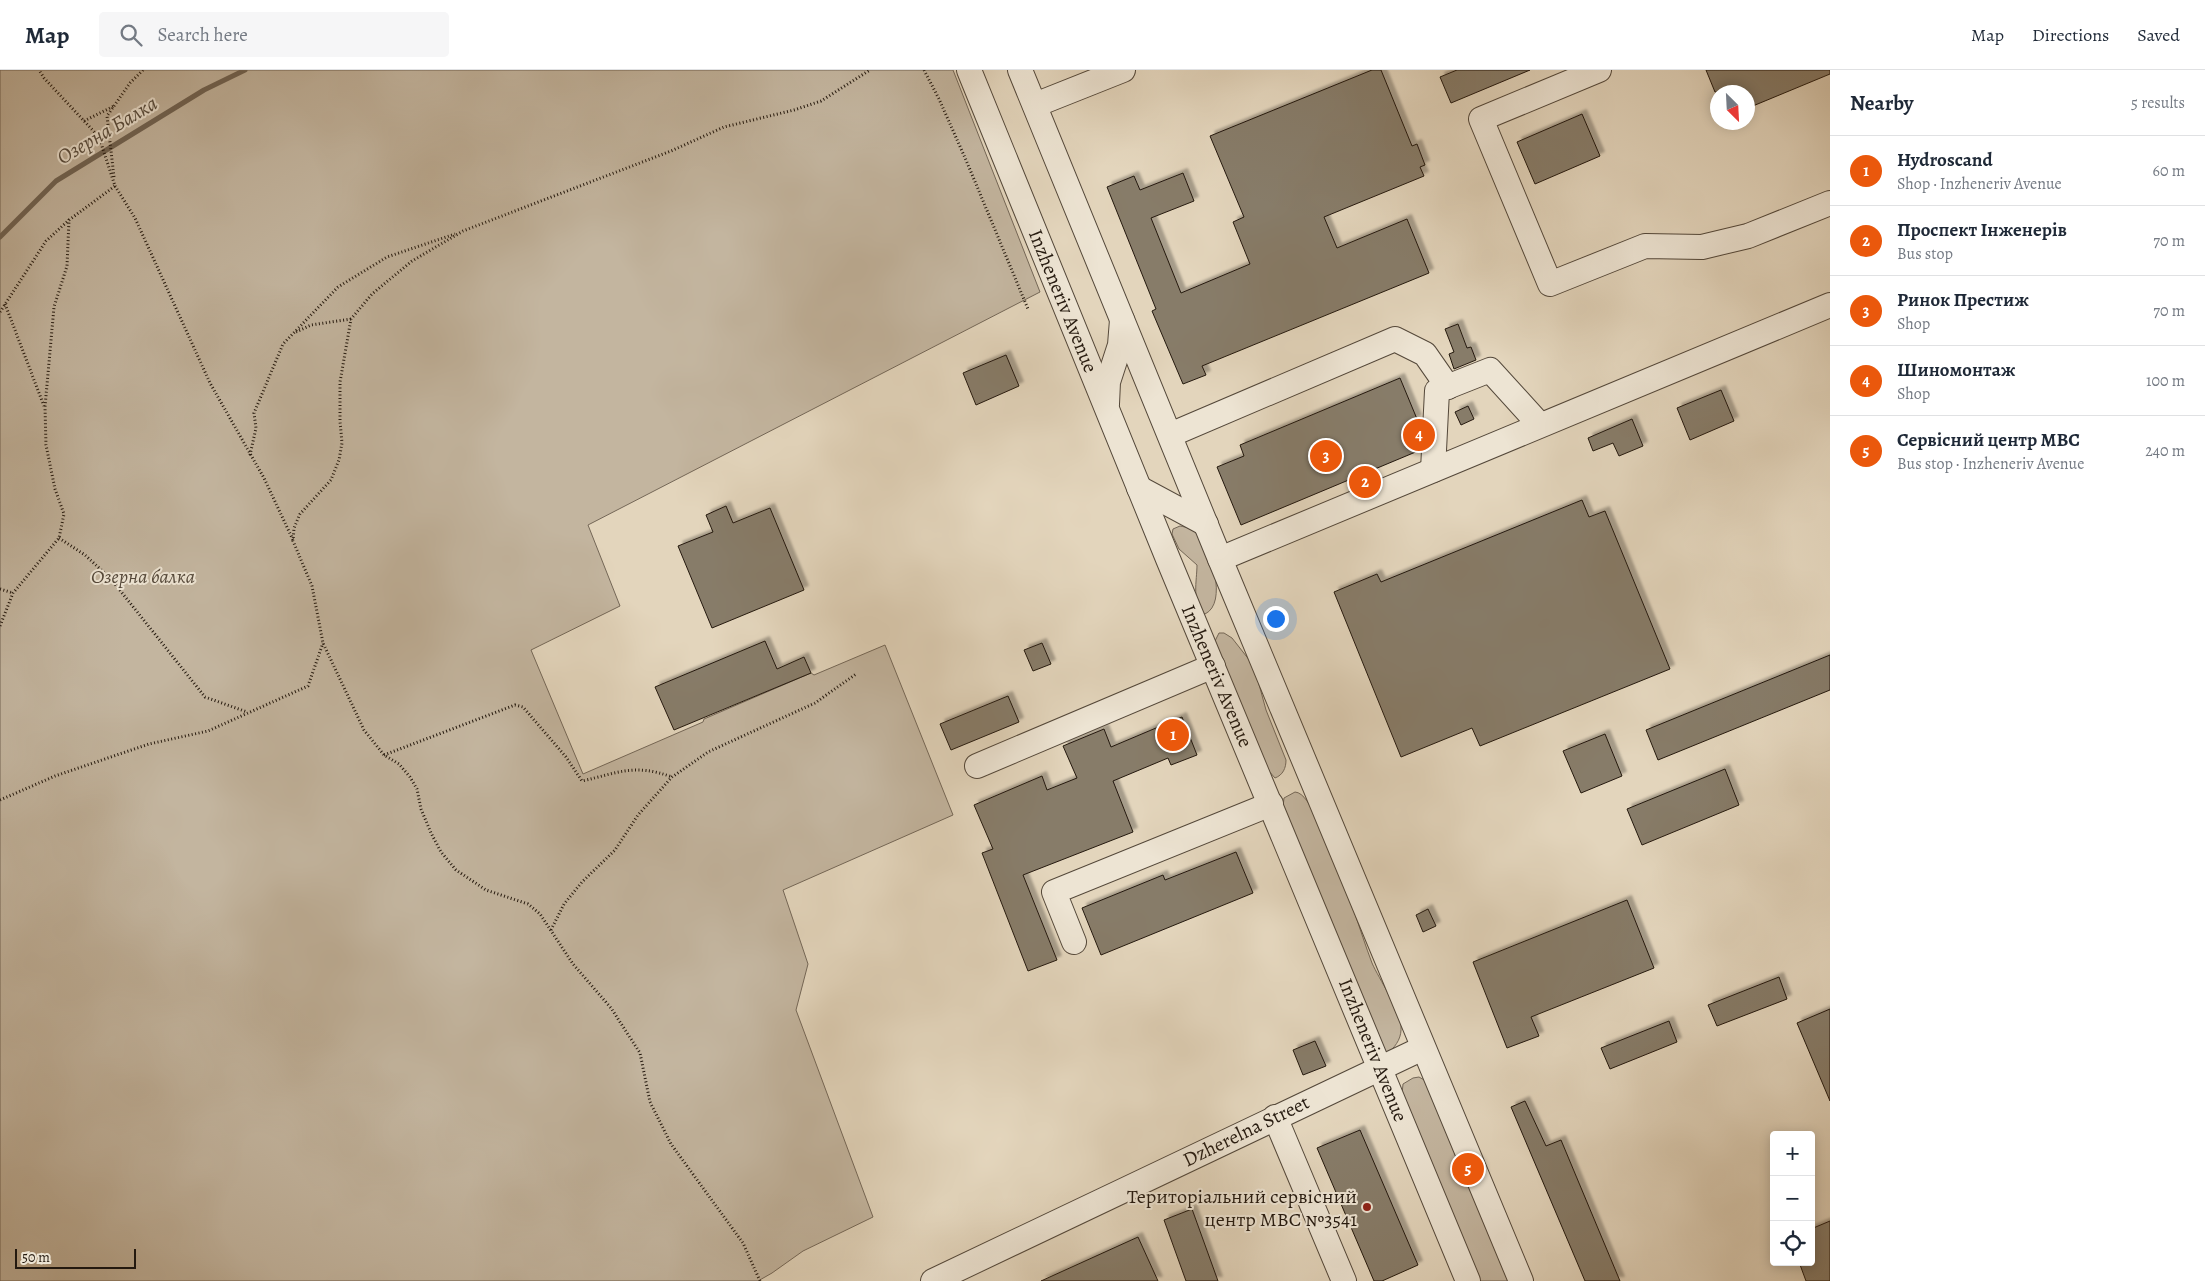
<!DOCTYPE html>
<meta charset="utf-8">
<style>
body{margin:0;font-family:Alegreya,serif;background:#f6f6f7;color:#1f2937}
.controls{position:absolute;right:15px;bottom:15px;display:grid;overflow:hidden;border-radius:5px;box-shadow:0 2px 12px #0003}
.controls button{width:45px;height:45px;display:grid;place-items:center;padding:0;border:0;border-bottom:1px solid #e0e1e3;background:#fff;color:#1f2937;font:25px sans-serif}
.compass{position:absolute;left:1710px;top:15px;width:45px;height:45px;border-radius:50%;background:#fff;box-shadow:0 2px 12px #0003;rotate:156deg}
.scale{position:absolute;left:15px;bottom:12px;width:121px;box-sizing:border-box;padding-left:5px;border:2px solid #24190f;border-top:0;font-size:14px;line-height:18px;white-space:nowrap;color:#24190f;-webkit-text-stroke:4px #ede4d3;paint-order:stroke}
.you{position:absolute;left:1275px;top:548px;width:18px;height:18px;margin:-12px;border:4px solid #fff;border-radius:50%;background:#1a73e8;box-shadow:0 0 0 8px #1a73e833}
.badge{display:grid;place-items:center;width:32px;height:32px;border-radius:50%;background:#ea580c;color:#fff;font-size:16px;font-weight:700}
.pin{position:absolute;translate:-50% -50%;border:2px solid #fff;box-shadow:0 1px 5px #0006}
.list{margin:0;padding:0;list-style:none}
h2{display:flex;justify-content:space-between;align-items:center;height:65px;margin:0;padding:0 20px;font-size:21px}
h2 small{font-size:16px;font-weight:400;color:#747a83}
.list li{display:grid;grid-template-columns:32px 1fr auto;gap:15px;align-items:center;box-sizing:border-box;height:70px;padding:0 20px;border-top:1px solid #e0e1e3}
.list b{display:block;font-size:19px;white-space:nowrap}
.list p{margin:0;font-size:16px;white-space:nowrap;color:#747a83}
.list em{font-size:16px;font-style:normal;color:#747a83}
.icon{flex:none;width:28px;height:28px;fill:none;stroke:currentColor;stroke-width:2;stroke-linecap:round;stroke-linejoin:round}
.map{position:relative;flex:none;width:1830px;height:1211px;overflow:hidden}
header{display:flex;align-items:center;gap:30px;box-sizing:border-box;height:70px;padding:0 25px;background:#fff;border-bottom:1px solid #e0e1e3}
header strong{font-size:24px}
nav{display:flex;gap:28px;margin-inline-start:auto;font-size:18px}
.search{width:350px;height:45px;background:#f6f6f7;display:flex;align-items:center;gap:12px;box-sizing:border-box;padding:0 18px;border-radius:5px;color:#747a83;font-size:19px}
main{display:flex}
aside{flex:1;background:#fff}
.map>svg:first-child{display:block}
.green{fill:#c3b59f;stroke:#746757}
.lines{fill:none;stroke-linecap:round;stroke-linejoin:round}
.stream{stroke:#706353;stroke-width:5}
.building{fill:#877b69;stroke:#24190f;filter:url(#shadow)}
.minor-casing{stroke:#54483a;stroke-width:26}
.path{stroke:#24190f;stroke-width:3;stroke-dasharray:1 2.5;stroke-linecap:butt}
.minor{stroke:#ede4d3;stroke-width:24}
.poi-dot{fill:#8f2418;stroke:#ede4d3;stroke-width:2}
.labels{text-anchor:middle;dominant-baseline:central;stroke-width:4;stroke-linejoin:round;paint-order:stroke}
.street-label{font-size:20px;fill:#24190f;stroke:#ede4d3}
.park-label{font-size:20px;font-style:italic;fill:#54483a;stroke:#ede4d3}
.poi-label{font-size:20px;fill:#24190f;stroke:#ede4d3;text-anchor:end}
.water-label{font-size:21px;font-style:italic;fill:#564b3d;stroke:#ede4d3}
</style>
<header>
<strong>Map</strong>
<div class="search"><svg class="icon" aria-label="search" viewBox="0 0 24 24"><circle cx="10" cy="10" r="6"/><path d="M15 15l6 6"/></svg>Search here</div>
<nav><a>Map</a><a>Directions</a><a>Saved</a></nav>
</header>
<main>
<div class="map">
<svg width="1830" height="1211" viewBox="0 0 1830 1211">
<defs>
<filter id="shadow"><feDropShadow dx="4.5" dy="-4.5" stdDeviation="1" flood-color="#0004"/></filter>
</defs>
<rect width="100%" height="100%" fill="#e3d5bc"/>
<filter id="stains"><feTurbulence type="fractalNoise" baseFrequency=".004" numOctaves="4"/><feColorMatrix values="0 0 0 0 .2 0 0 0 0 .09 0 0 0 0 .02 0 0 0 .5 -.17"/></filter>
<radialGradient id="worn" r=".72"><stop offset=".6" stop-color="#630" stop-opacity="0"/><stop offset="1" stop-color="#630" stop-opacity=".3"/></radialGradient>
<g class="green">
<path d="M0,0H953L1040,222L588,455L620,536L531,580L583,704L703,652L704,649L811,603L814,605L885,575L953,745L783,820L808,894L796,940L873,1147L803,1181L772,1203L758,1211H0Z"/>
<path d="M1180,456C1186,457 1193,459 1198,464C1211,479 1228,533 1205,544C1191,534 1197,510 1197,495L1179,479L1172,464L1173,459Z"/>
<path d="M1219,563H1224L1232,568L1254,596L1266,640L1286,690C1286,698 1283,705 1275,708L1268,700L1225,602L1215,571Z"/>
<path d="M1295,722C1312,723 1325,775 1333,789C1350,823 1359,859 1372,893C1379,909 1400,940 1401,955C1402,967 1397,975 1389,982H1386L1383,979L1283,737L1284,728Z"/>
<path d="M1419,1007L1426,1011L1514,1211H1480L1402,1024L1403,1014L1413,1008Z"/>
</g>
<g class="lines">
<path class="stream" d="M0,167L56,111L204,20L245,0"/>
</g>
<g class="building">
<path d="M1372,0H1381L1412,76L1417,74L1425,95L1420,97L1424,106L1324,147L1337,178L1407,149L1429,203L1202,296L1206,305L1183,314L1152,241L1156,239L1107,117L1134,106L1140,120L1183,103L1194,131L1151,148L1181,223L1250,194L1233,152L1244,147L1210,66Z"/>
<path d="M1457,0H1530L1451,33L1440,7Z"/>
<path d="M1706,0H1830V4L1748,38V22H1715Z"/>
<path d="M1582,44L1600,86L1535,114L1517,72Z"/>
<path d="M1458,254L1467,278L1471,277L1476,290L1454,299L1449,284L1454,282L1445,259Z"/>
<path d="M1006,285L1019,316L976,335L963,303Z"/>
<path d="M1400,308L1417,349L1407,353L1418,381L1241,455L1217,397L1244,386L1240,375Z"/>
<path d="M1721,320L1734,351L1690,370L1677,338Z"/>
<path d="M1468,336L1474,349L1461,355L1455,342Z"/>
<path d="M1632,349L1643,376L1619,386L1613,373L1593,381L1588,368Z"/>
<path d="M1582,430L1589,447L1605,441L1670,599L1480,676L1472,658L1401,687L1334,522L1377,504L1381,512Z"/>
<path d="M726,436L733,453L770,438L804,520L712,558L678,476L713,462L706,445Z"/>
<path d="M765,571L777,599L804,587L811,603L674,660L655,617Z"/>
<path d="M1042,573L1051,594L1033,601L1024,580Z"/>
<path d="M1830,585V620L1658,690L1646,660Z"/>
<path d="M1008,626L1019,652L951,680L940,654Z"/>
<path d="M1182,647L1197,685L1171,695L1168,688L1113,711L1133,762L1023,805L1057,890L1028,901L982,783L993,779L974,735L1042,706L1047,720L1077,708L1063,676L1104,659L1111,677Z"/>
<path d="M1605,664L1622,706L1581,723L1563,681Z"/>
<path d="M1725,699L1739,735L1642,775L1627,739Z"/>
<path d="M1236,782L1253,823L1101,885L1082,838L1163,805L1165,810Z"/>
<path d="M1627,830L1654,898L1531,947L1539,966L1507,978L1473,892Z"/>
<path d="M1428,839L1436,856L1423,862L1416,845Z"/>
<path d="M1779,907L1787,929L1717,956L1708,935Z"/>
<path d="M1830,939V1031L1797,953Z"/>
<path d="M1669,951L1677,972L1610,999L1601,978Z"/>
<path d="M1315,971L1326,996L1303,1005L1293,980Z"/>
<path d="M1525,1031L1546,1076L1561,1070L1620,1211H1585L1511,1037Z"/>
<path d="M1360,1060L1418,1195L1382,1211H1374L1317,1078Z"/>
<path d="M1192,1139L1218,1211H1186L1164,1150Z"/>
<path d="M1830,1151V1211H1806L1799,1192H1811V1159Z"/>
<path d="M1138,1167L1158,1211H1041Z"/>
</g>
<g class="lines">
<defs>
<g id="minor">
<path d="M969,0L1168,489L1468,1211"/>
<path d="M1020,0L1220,489L1521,1211"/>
<path d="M1599,0L1481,49L1550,214L1645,176L1702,177L1748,166L1830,133"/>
<path d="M1035,35L1123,0"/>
<path d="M1107,334L1108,312L1120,275L1122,250"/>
<path d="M1170,365L1395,269L1425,284L1448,317"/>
<path d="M1433,400L1437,321L1490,300L1540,355"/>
<path d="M1139,418L1206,454"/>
<path d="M1220,489L1830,235"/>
<path d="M977,696L1213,596"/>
<path d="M1074,872L1054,822L1271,734"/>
<path d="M1275,1047L1344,1211"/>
<path d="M933,1211L1423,978"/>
</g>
</defs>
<use href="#minor" class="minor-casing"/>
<g class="path">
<path d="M924,0L939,29L966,90L1028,239"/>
<path d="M84,51L114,36"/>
<path d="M114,107L107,46L130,13L143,0"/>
<path d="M115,116L135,148L210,313L264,408L293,470"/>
<path d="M5,234L44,336"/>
<path d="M0,242L46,171L69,150"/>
<path d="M296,262L311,255L351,249"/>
<path d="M250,385L256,358L254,343L283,274L338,217L387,187L455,164"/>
<path d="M59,468L85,485L111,509L205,627L247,642"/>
<path d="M0,519L13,523"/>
<path d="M0,556L13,523L59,468L64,444L55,419L46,375L45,337L54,237L67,196L69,150L115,116L99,67L44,8L39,0"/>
<path d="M384,685L515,635L523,637L566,687L582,711C618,703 634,693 672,707"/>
<path d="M0,730L55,706L149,674L208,661L308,616L323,573"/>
<path d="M551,860L564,834L582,812L615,780L638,745L672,707L708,682L815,633L856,604"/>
<path d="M760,1211L743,1173L671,1074L650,1032L640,983L611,938L573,894L540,844L528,834L486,820L456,800L441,782L431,763L421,739L417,719L410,707L399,694L384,685L364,660L323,573L312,516L293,471L294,458L300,444L331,410L339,390L342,373L340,351V312L351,249L372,224L412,191L463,161L671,81L724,57L794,40L821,31L870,0"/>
</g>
<use href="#minor" class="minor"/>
</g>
<circle class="poi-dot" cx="1367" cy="1137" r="5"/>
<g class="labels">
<g class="street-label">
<text transform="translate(1063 231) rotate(68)">Inzheneriv Avenue</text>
<text transform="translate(1217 606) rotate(67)">Inzheneriv Avenue</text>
<text transform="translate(1373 980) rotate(68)">Inzheneriv Avenue</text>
<text transform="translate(1246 1061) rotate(-26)">Dzherelna Street</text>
</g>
<g class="park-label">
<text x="143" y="506">Озерна балка</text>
</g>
<g class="poi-label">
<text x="1357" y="1126">Територіальний сервісний<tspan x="1357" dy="23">центр МВС №3541</tspan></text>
</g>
<g class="water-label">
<text transform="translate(107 60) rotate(-31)">Озерна Балка</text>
</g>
</g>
<rect width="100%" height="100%" filter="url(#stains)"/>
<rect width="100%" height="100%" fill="url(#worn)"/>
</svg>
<div class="controls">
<button>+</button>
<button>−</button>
<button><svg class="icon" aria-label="locate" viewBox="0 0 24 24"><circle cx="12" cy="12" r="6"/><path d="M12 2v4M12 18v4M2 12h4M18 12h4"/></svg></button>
</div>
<svg class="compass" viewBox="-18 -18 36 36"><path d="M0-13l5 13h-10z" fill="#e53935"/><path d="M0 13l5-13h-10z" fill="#747a83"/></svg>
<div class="scale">50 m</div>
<div class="you"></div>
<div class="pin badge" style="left:1173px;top:665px">1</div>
<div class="pin badge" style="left:1365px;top:412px">2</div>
<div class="pin badge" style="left:1326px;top:386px">3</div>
<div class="pin badge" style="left:1419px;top:365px">4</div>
<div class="pin badge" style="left:1468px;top:1099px">5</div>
</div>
<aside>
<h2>Nearby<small>5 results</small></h2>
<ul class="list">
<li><span class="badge">1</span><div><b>Hydroscand</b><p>Shop · Inzheneriv Avenue</p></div><em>60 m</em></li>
<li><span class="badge">2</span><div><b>Проспект Інженерів</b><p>Bus stop</p></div><em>70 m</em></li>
<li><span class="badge">3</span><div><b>Ринок Престиж</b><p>Shop</p></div><em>70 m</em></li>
<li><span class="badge">4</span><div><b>Шиномонтаж</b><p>Shop</p></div><em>100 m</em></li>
<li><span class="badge">5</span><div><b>Сервісний центр МВС</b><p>Bus stop · Inzheneriv Avenue</p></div><em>240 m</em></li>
</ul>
</aside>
</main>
